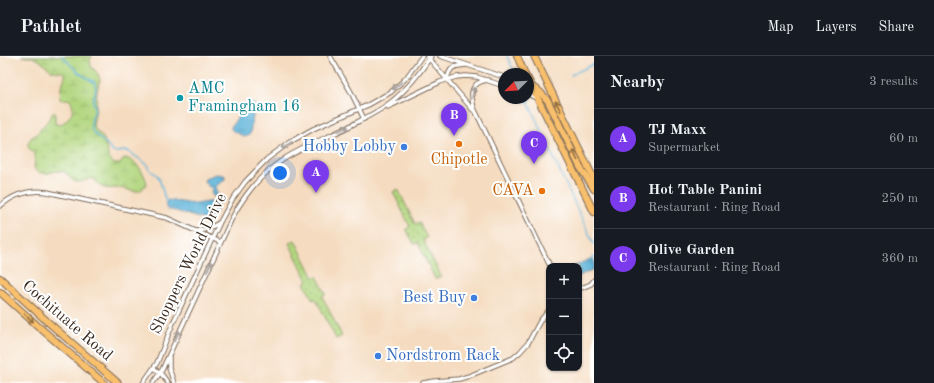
<!DOCTYPE html>
<meta charset="utf-8">
<style>
body{margin:0;font-family:"Old Standard TT",serif;background:#242831;color:#f1f3f6}
.controls{position:absolute;right:12px;bottom:12px;display:grid;overflow:hidden;border-radius:8px;box-shadow:0 1px 3px #0004}
.controls button{width:36px;height:36px;display:grid;place-items:center;padding:0;border:0;border-bottom:1px solid #363941;background:#171b24;color:#f1f3f6;font:20px sans-serif}
.compass{position:absolute;left:498px;top:12px;width:36px;height:36px;border-radius:50%;background:#171b24;box-shadow:0 1px 3px #0004;rotate:246deg}
.you{position:absolute;left:280px;top:117px;width:14px;height:14px;margin:-10px;border:3px solid #fff;border-radius:50%;background:#1a73e8;box-shadow:0 0 0 6px #1a73e833}
.badge{display:grid;place-items:center;width:26px;height:26px;border-radius:50%;background:#7c3aed;color:#fff;font-size:13px;font-weight:700}
.pin{position:absolute;translate:-50% -33px;filter:drop-shadow(0 1px 2px #0008)}
.pin::after{content:'';position:absolute;top:21px;width:14px;height:12px;background:inherit;clip-path:polygon(0 0,100% 0,50% 100%)}
.list{margin:0;padding:0;list-style:none}
h2{display:flex;justify-content:space-between;align-items:center;height:52px;margin:0;padding:0 16px;font-size:17px}
h2 small{font-size:13px;font-weight:400;color:#9ea1a6}
.list li{display:grid;grid-template-columns:26px 1fr auto;gap:12px;align-items:center;box-sizing:border-box;height:60px;padding:0 16px;border-top:1px solid #363941}
.list b{display:block;font-size:15px;white-space:nowrap}
.list p{margin:0;font-size:13px;white-space:nowrap;color:#9ea1a6}
.list em{font-size:13px;font-style:normal;color:#9ea1a6}
.icon{flex:none;width:22px;height:22px;fill:none;stroke:currentColor;stroke-width:2;stroke-linecap:round;stroke-linejoin:round}
.map{position:relative;flex:none;width:594px;height:327px;overflow:hidden}
header{display:flex;align-items:center;gap:24px;box-sizing:border-box;height:56px;padding:0 20px;background:#171b24;border-bottom:1px solid #363941}
header strong{font-size:19px}
nav{display:flex;gap:22px;margin-inline-start:auto;font-size:14px}
main{display:flex}
aside{flex:1;background:#171b24}
.map>svg:first-child{display:block}
.grass{fill:url(#grass-dots);stroke:#76804e}
.wetland{fill:url(#wetland-marsh);stroke:#76804e}
.water{fill:url(#water-ripples);stroke:#4c6e7c}
.lines{fill:none;stroke-linecap:round;stroke-linejoin:round}
.stream{stroke:#5db3d9;stroke-width:1.5}
.minor-casing{stroke:#7c6857;stroke-width:5.5}
.primary-casing{stroke:#7c6857;stroke-width:8}
.trunk-casing{stroke:#7c6857;stroke-width:8}
.minor{stroke:#fff;stroke-width:3.5}
.primary{stroke:#f8bf6c;stroke-width:6}
.trunk{stroke:#f8bf6c;stroke-width:6}
.oneway{stroke:#a79f9a}
.oneway2{stroke:#906d41}
.culture-dot{fill:#0f9aa8;stroke:#fff;stroke-width:1.5}
.food-dot{fill:#e8710a;stroke:#fff;stroke-width:1.5}
.shop-dot{fill:#3f7fe0;stroke:#fff;stroke-width:1.5}
.labels{text-anchor:middle;dominant-baseline:central;stroke-width:4;stroke-linejoin:round;paint-order:stroke}
.culture-label{font-size:16px;fill:#0d838f;stroke:#fff;text-anchor:start}
.shop-label{font-size:16px;fill:#366cbe;stroke:#fff;text-anchor:end}
.food-label{font-size:16px;fill:#c56008;stroke:#fff}
.street-label{font-size:16px;fill:#3b2a1e;stroke:#fff}
</style>
<header>
<strong>Pathlet</strong>
<nav><a>Map</a><a>Layers</a><a>Share</a></nav>
</header>
<main>
<div class="map">
<svg width="594" height="327" viewBox="0 0 594 327">
<defs>
<pattern id="grass-dots" width="8" height="8" patternUnits="userSpaceOnUse"><rect width="8" height="8" fill="#b2d67f"/><path d="M2 2h.1M6 6h.1" fill="none" stroke="#9ab86d" stroke-width="1.8" stroke-linecap="round"/></pattern>
<pattern id="wetland-marsh" width="20" height="14" patternUnits="userSpaceOnUse"><rect width="20" height="14" fill="#b2d67f"/><path d="M1 5h8M5 5V1M11 12h8M15 12V8" fill="none" stroke="#9ab86d"/></pattern>
<pattern id="water-ripples" width="26" height="14" patternUnits="userSpaceOnUse"><rect width="26" height="14" fill="#5db3d9"/><path d="M2 4q2-2 4 0t4 0M15 11q2-2 4 0t4 0" fill="none" stroke="#4e92af"/></pattern>
</defs>
<rect width="100%" height="100%" fill="#fff"/>
<filter id="ink" filterUnits="userSpaceOnUse"><feTurbulence type="fractalNoise" baseFrequency=".025" numOctaves="2"/><feDisplacementMap in="SourceGraphic" scale="8" xChannelSelector="R" yChannelSelector="G"/><feConvolveMatrix kernelMatrix="1 2 1 2 8 2 1 2 1" color-interpolation-filters="sRGB"/></filter>
<filter id="wash" filterUnits="userSpaceOnUse"><feTurbulence type="fractalNoise" baseFrequency=".012" numOctaves="4" result="noise"/><feDisplacementMap in="SourceGraphic" scale="16" xChannelSelector="R" yChannelSelector="G"/><feGaussianBlur stdDeviation="0.9" result="paint"/><feColorMatrix in="noise" values="0 0 0 0 0 0 0 0 0 0 0 0 0 0 0 0 0 1.4 0 .05"/><feComposite in="paint" operator="in"/></filter>
<g filter="url(#wash)">
<rect width="100%" height="100%" fill="#f5dcc0"/>
<g class="grass">
<path d="M398,133L415,168L419,166L427,182L423,184L441,220L435,223L418,187L414,188L406,173L410,171L393,136Z"/>
<path d="M295,184L314,222L317,220L326,238L322,240L342,280L336,283L316,243L313,244L304,227L308,225L289,187Z"/>
</g>
<path class="wetland" d="M22,0H92L90,4L91,10L98,18L100,24L97,35L96,52L93,69L95,73L104,83L109,102L114,108H120L124,102H126C137,106 144,116 147,127C139,141 131,133 118,132C114,132 109,133 105,132C101,131 96,125 92,122C87,123 82,126 77,126C70,125 68,116 61,115C50,114 49,121 36,115L34,111L35,102L34,98L29,92L28,88L29,85L32,81L36,79L49,63L53,56H54L55,57V66L57,69C68,67 77,54 70,44L67,43L61,44L60,42L61,31L65,21V18L62,16L52,15L39,4L33,1H27Z"/>
<g class="water">
<path d="M253,47L255,49L250,78L248,80L244,81C240,77 234,77 231,73V71L239,59Z"/>
<path d="M215,118L224,119L225,120V123L215,131L217,136V140L214,141L211,137L212,132L208,130L204,125L205,123Z"/>
<path d="M168,144L195,148L215,145L217,147V151L215,158L209,163L205,164L176,155L167,153C165,149 165,146 168,144Z"/>
<path d="M590,203L594,204V213L579,220V210H574Z"/>
</g>
<g class="lines">
<g class="stream">
<path d="M62,0L79,17L94,26L96,32L93,45L95,51V55L92,61L91,72L93,76L100,83L108,89L110,93L113,96L128,95L148,109L150,114L157,119L159,122L166,146"/>
<path d="M507,0L515,18"/>
<path d="M571,19L594,8"/>
<path d="M525,42L526,45H530"/>
<path d="M528,46C550,93 571,141 594,188"/>
<path d="M592,203L594,200"/>
</g>
</g>
</g>
<g filter="url(#ink)">
<g class="lines">
<defs>
<g id="minor">
<path d="M330,0L351,36L364,63"/>
<path d="M427,0L473,54"/>
<path d="M440,0L504,21"/>
<path d="M447,23C450,11 453,10 466,9"/>
<path d="M488,24C470,26 470,38 474,52L550,210"/>
<path d="M528,38L536,42"/>
<path d="M388,51L440,26L456,21L466,20L477,21L504,30"/>
<path d="M0,150C13,139 29,133 47,136L167,162L220,186"/>
<path d="M197,175L208,173L219,167"/>
<path d="M579,233L591,228L594,224"/>
<path d="M169,301V312L174,327"/>
<path d="M154,312L162,319L168,327"/>
<path d="M143,327L157,307L173,267L220,166L232,144L245,126L267,103L290,86L313,73L368,49L391,36L406,22L422,0"/>
<path d="M153,327L162,314L232,162C244,139 261,118 284,103C303,91 326,82 346,72C359,65 372,59 384,51C404,38 418,20 431,0"/>
<path d="M423,327L435,325L459,323L469,320L513,302L520,296L528,287L540,265L549,254"/>
</g>
<g id="primary">
<path d="M0,222L49,267L118,327"/>
<path d="M0,236L39,271L104,327"/>
</g>
<g id="trunk">
<path d="M517,0L525,18"/>
<path d="M534,0L594,123"/>
<path d="M528,23L594,156"/>
<path d="M531,30L540,36L548,45L580,111L594,133"/>
</g>
</defs>
<use href="#minor" class="minor-casing"/>
<use href="#primary" class="primary-casing"/>
<use href="#trunk" class="trunk-casing"/>
<use href="#minor" class="minor"/>
<use href="#primary" class="primary"/>
<use href="#trunk" class="trunk"/>
</g>
<defs><path id="oneway-shaft" d="M-6 0H5M1.5-3L5.5 0L1.5 3" fill="none" stroke-width="1.6" stroke-linecap="round" stroke-linejoin="round"/></defs>
<g class="oneway">
<use href="#oneway-shaft" transform="translate(397 30) rotate(140)"/>
<use href="#oneway-shaft" transform="translate(473 37) rotate(-79)"/>
<use href="#oneway-shaft" transform="translate(343 73) rotate(-26)"/>
<use href="#oneway-shaft" transform="translate(287 89) rotate(146)"/>
<use href="#oneway-shaft" transform="translate(209 211) rotate(-65)"/>
<use href="#oneway-shaft" transform="translate(177 280) rotate(-65)"/>
</g>
<g class="oneway2">
<use href="#oneway-shaft" transform="translate(558 50) rotate(-117)"/>
<use href="#oneway-shaft" transform="translate(575 99) rotate(-116)"/>
<use href="#oneway-shaft" transform="translate(29 262) rotate(42)"/>
</g>
</g>
<circle class="culture-dot" cx="180" cy="42" r="4"/>
<g class="food-dot">
<circle cx="459" cy="88" r="4"/>
<circle cx="542" cy="135" r="4"/>
</g>
<g class="shop-dot">
<circle cx="404" cy="91" r="4"/>
<circle cx="474" cy="242" r="4"/>
<circle cx="378" cy="300" r="4"/>
</g>
<g class="labels">
<g class="culture-label">
<text x="188" y="33">AMC<tspan x="188" dy="18">Framingham 16</tspan></text>
</g>
<g class="shop-label">
<text x="396" y="91">Hobby Lobby</text>
<text x="466" y="242">Best Buy</text>
<text x="386" y="300" text-anchor="start">Nordstrom Rack</text>
</g>
<g class="food-label">
<text x="459" y="104">Chipotle</text>
<text x="534" y="135" text-anchor="end">CAVA</text>
</g>
<g class="street-label">
<text transform="translate(189 208) rotate(-64)">Shoppers World Drive</text>
<text transform="translate(67 265) rotate(41)">Cochituate Road</text>
</g>
</g>
</svg>
<div class="controls">
<button>+</button>
<button>−</button>
<button><svg class="icon" aria-label="locate" viewBox="0 0 24 24"><circle cx="12" cy="12" r="6"/><path d="M12 2v4M12 18v4M2 12h4M18 12h4"/></svg></button>
</div>
<svg class="compass" viewBox="-18 -18 36 36"><path d="M0-13l5 13h-10z" fill="#e53935"/><path d="M0 13l5-13h-10z" fill="#9ea1a6"/></svg>
<div class="you"></div>
<div class="pin badge" style="left:316px;top:137px">A</div>
<div class="pin badge" style="left:454px;top:80px">B</div>
<div class="pin badge" style="left:534px;top:108px">C</div>
</div>
<aside>
<h2>Nearby<small>3 results</small></h2>
<ul class="list">
<li><span class="badge">A</span><div><b>TJ Maxx</b><p>Supermarket</p></div><em>60 m</em></li>
<li><span class="badge">B</span><div><b>Hot Table Panini</b><p>Restaurant · Ring Road</p></div><em>250 m</em></li>
<li><span class="badge">C</span><div><b>Olive Garden</b><p>Restaurant · Ring Road</p></div><em>360 m</em></li>
</ul>
</aside>
</main>
